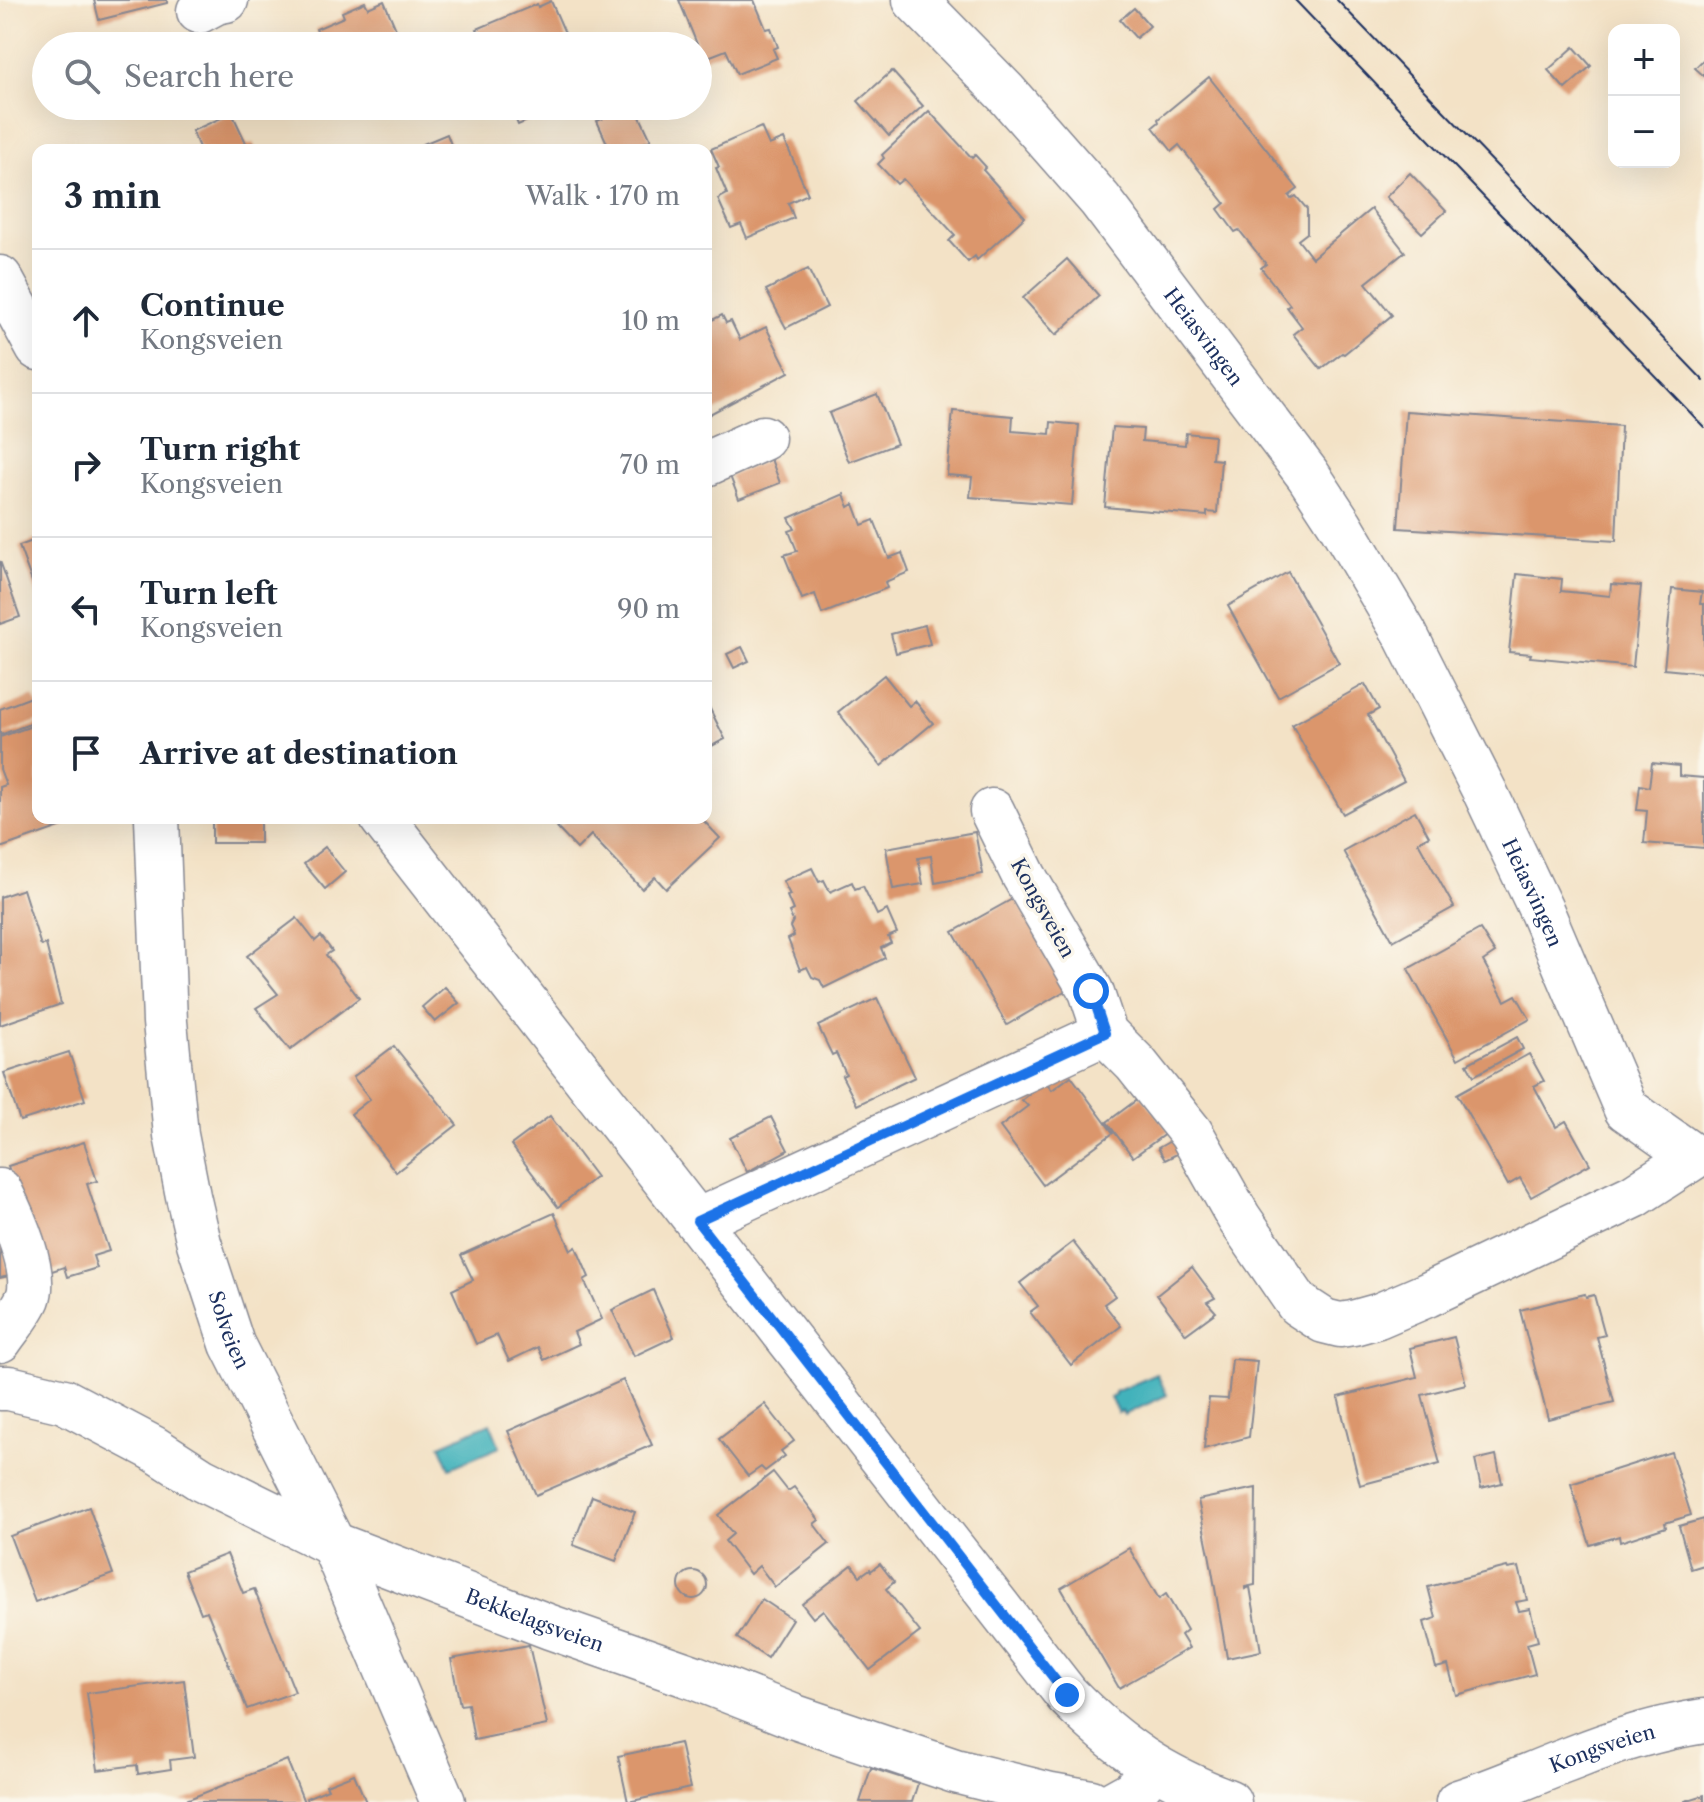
<!DOCTYPE html>
<meta charset="utf-8">
<style>
body{margin:0;font-family:"Libre Caslon Text",serif;background:#f2f2f3;color:#1f2937}
.controls{position:absolute;right:24px;top:24px;display:grid;overflow:hidden;border-radius:16px;box-shadow:0 8px 32px #0002}
.controls button{width:72px;height:72px;display:grid;place-items:center;padding:0;border:0;border-bottom:2px solid #e0e1e3;background:#fff;color:#1f2937;font:40px sans-serif}
.stop{position:absolute;width:24px;height:24px;margin:-18px;border:6px solid #1a73e8;border-radius:50%;background:#fff}
.stop.end{background:#1a73e8;border-color:#fff;box-shadow:0 2px 8px #0008}
.list{margin:0;padding:0;list-style:none}
h2{display:flex;justify-content:space-between;align-items:center;height:104px;margin:0;padding:0 32px;font-size:34px}
h2 small{font-size:26px;font-weight:400;color:#747a83}
.list li{display:grid;grid-template-columns:52px 1fr auto;gap:24px;align-items:center;box-sizing:border-box;height:144px;padding:0 32px;border-top:2px solid #e0e1e3}
.list b{display:block;font-size:30px;white-space:nowrap}
.list p{margin:0;font-size:26px;white-space:nowrap;color:#747a83}
.list em{font-size:26px;font-style:normal;color:#747a83}
.icon{flex:none;width:44px;height:44px;fill:none;stroke:currentColor;stroke-width:2;stroke-linecap:round;stroke-linejoin:round}
.map{position:relative;flex:none;width:1704px;height:1802px;overflow:hidden}
.search{position:absolute;background:#fff;box-shadow:0 8px 32px #0002;left:32px;top:32px;width:680px;height:88px;display:flex;align-items:center;gap:20px;box-sizing:border-box;padding:0 28px;border-radius:44px;color:#747a83;font-size:30px}
.panel{position:absolute;background:#fff;box-shadow:0 8px 32px #0002;left:32px;top:144px;width:680px;height:680px;border-radius:16px}
.map>svg:first-child{display:block}
.water{fill:#42b2bb;stroke:#2e708c;stroke-width:2}
.building{fill:#db966c}
.lines{fill:none;stroke-linecap:round;stroke-linejoin:round}
.minor-casing{stroke:#878892;stroke-width:47}
.major-casing{stroke:#878892;stroke-width:47}
.minor{stroke:#fff;stroke-width:44}
.major{stroke:#fff;stroke-width:44}
.tram{stroke:#1b2f5e;stroke-width:2}
.route{stroke:#1a73e8;stroke-width:10}
.labels{text-anchor:middle;dominant-baseline:central;stroke-width:7;stroke-linejoin:round;paint-order:stroke}
.street-label{font-size:20px;fill:#1b2f5e;stroke:#fbf7ec}
</style>
<div class="map">
<svg width="1704" height="1802" viewBox="0 0 1704 1802">
<rect width="100%" height="100%" fill="#fbf7ec"/>
<filter id="ink" filterUnits="userSpaceOnUse"><feTurbulence type="fractalNoise" baseFrequency=".0125" numOctaves="2"/><feDisplacementMap in="SourceGraphic" scale="16" xChannelSelector="R" yChannelSelector="G"/><feConvolveMatrix kernelMatrix="1 2 1 2 8 2 1 2 1" color-interpolation-filters="sRGB"/></filter>
<filter id="wash" filterUnits="userSpaceOnUse"><feTurbulence type="fractalNoise" baseFrequency=".006" numOctaves="4" result="noise"/><feDisplacementMap in="SourceGraphic" scale="32" xChannelSelector="R" yChannelSelector="G"/><feGaussianBlur stdDeviation="1.8" result="paint"/><feColorMatrix in="noise" values="0 0 0 0 0 0 0 0 0 0 0 0 0 0 0 0 0 1.4 0 .05"/><feComposite in="paint" operator="in"/></filter>
<g filter="url(#wash)">
<rect width="100%" height="100%" fill="#f3e2c6"/>
<g class="water">
<path d="M1157,1374L1167,1395L1124,1415L1122,1411L1118,1413L1110,1398L1115,1395V1392Z"/>
<path d="M490,1423L500,1447L450,1468L440,1445Z"/>
</g>
<g id="blocks">
<g class="building">
<path d="M94,0H167V3L99,20Z"/>
<path d="M679,0H754L766,29L771,28L778,47L773,49L777,58L737,74L726,50L703,59Z"/>
<path d="M384,1L403,46H323L316,29L344,17L342,12L365,2L368,8Z"/>
<path d="M551,1L568,40L555,46H478L483,44L477,29L537,4L538,7Z"/>
<path d="M1134,8L1150,26L1136,38L1120,20Z"/>
<path d="M1574,47L1591,66L1565,89L1548,70Z"/>
<path d="M1704,59V76L1695,68Z"/>
<path d="M892,71L923,106L889,136L858,101Z"/>
<path d="M1209,77L1298,189L1289,196L1291,199L1296,196L1307,209V233L1298,240L1312,258L1371,209L1405,252L1366,283L1392,315L1344,354L1342,353L1321,369L1293,334L1302,327L1287,307L1290,305L1261,268L1266,264L1239,230L1235,232L1218,209L1225,203L1179,145L1172,151L1153,127L1159,122L1158,119Z"/>
<path d="M510,106H562L518,125Z"/>
<path d="M631,106H635L651,140L627,150H610L597,121Z"/>
<path d="M929,111L972,158L975,155L986,167L983,170L1025,217L977,260L975,256L968,262L949,241L955,235L903,179L897,184L878,164L884,158L882,155Z"/>
<path d="M232,113L247,145L253,143L256,150H200L192,131Z"/>
<path d="M761,127L769,145L784,139L808,194L788,203L794,218L747,238L741,224L731,228L718,199L727,194L716,168L719,167L711,149Z"/>
<path d="M447,134L453,150H409Z"/>
<path d="M1410,173L1446,211L1422,233L1386,197Z"/>
<path d="M1067,259L1099,296L1056,335L1023,298Z"/>
<path d="M808,269L827,307L786,328L766,290Z"/>
<path d="M722,315L726,323L731,321L740,340L766,327L789,372L706,416V323Z"/>
<path d="M877,394L897,444L849,462L829,413Z"/>
<path d="M953,411L1013,416L1012,431L1050,434L1051,422L1079,425L1072,505L970,497L972,477L947,475Z"/>
<path d="M1406,411L1621,426L1616,541L1398,528Z"/>
<path d="M1112,427L1143,429L1142,441L1185,445L1186,433L1214,436L1212,459L1221,460L1217,513L1207,512V516L1105,507Z"/>
<path d="M771,459L780,483L739,499L730,476Z"/>
<path d="M844,494L849,507L854,504L862,525L874,520L889,558L902,553L909,572L885,582L887,588L822,614L815,594L802,599L784,555L797,551L789,531L795,529L789,518Z"/>
<path d="M38,539V598L19,546Z"/>
<path d="M0,561L20,617L0,624Z"/>
<path d="M1288,572L1339,663L1278,697L1228,606Z"/>
<path d="M1517,574L1562,579L1561,591L1610,596L1611,584L1641,586L1633,667L1530,657L1531,654L1509,652Z"/>
<path d="M1672,589L1702,592L1700,604H1704V673L1664,669Z"/>
<path d="M925,625L930,644L896,653L891,634Z"/>
<path d="M742,647L749,661L734,668L727,654Z"/>
<path d="M884,675L909,706L915,701L933,723L881,766L838,712Z"/>
<path d="M1365,684L1379,709L1368,715L1404,781L1343,814L1292,725Z"/>
<path d="M34,696L38,706V721L0,735V709Z"/>
<path d="M706,701L725,739L706,749Z"/>
<path d="M38,724V818H79L80,820L0,848V787L6,785L0,769V737Z"/>
<path d="M1652,763L1679,766V776L1704,778V848L1644,843L1647,811L1637,810L1640,785L1649,787Z"/>
<path d="M1415,811L1429,836L1418,842L1454,907L1393,941L1343,851Z"/>
<rect x="212" y="818" width="48" height="25"/>
<path d="M568,818H701L720,838L666,889L655,877L642,889L591,835L577,849L557,828Z"/>
<path d="M975,832L983,874L935,883L931,856L918,858L923,884L893,889L886,848Z"/>
<path d="M325,847L345,872L325,889L304,864Z"/>
<path d="M812,868L819,882L824,880L830,892L852,882L855,889L863,886L877,915L887,910L897,933L888,937L891,943L881,948L885,958L824,988L820,980L812,977L807,967L800,970L788,939L794,936L790,927L793,921L789,912L793,910L787,896L790,895L783,881Z"/>
<path d="M23,889L41,946L46,944L61,1004L0,1025V897Z"/>
<path d="M1016,897L1068,989L1007,1025L953,932Z"/>
<path d="M297,918L315,941L321,936L332,951L326,955L359,998L290,1050L256,1008L278,994L247,956Z"/>
<path d="M1480,929L1495,953L1483,961L1505,1001L1516,995L1530,1019L1458,1059L1408,969Z"/>
<path d="M445,987L459,1003L435,1022L422,1007Z"/>
<path d="M877,998L915,1077L857,1105L842,1076L846,1074L836,1053L832,1055L818,1026Z"/>
<path d="M1517,1037L1523,1049L1474,1076L1467,1064Z"/>
<path d="M394,1046L457,1125L396,1172L351,1114L370,1099L353,1077Z"/>
<path d="M69,1052L85,1100L20,1121L4,1073Z"/>
<path d="M1529,1054L1544,1081L1534,1086L1556,1127L1566,1121L1590,1164L1531,1197L1520,1178L1508,1185L1457,1094Z"/>
<path d="M1071,1076L1113,1133L1043,1185L1000,1127L1028,1106L1022,1100L1046,1082L1052,1090Z"/>
<path d="M1142,1096L1169,1131L1133,1157L1107,1122Z"/>
<path d="M550,1116L596,1177L558,1207L511,1145Z"/>
<path d="M771,1117L788,1150L747,1172L730,1138Z"/>
<path d="M1174,1139L1181,1152L1165,1160L1158,1148Z"/>
<path d="M84,1142L97,1181L87,1184L109,1251L93,1256L97,1268L67,1277L64,1267L46,1273L8,1166Z"/>
<path d="M554,1213L571,1250L576,1247L589,1277L584,1280L602,1319L574,1332L579,1344L544,1360L538,1347L509,1361L497,1335L476,1344L452,1290L473,1280L461,1255Z"/>
<path d="M0,1232L9,1276L0,1278Z"/>
<path d="M1073,1242L1115,1296L1104,1304L1121,1326L1071,1365L1030,1312L1038,1306L1020,1283Z"/>
<path d="M1192,1267L1215,1298L1207,1302L1216,1312L1186,1334L1157,1295Z"/>
<path d="M653,1290L674,1337L634,1356L612,1310Z"/>
<path d="M1585,1294L1586,1297L1594,1295L1605,1335L1597,1337L1614,1402L1548,1419L1520,1310Z"/>
<path d="M1454,1337L1466,1384L1422,1395L1440,1464L1360,1485L1338,1397L1417,1377L1410,1348Z"/>
<path d="M1232,1359L1257,1361L1249,1437L1204,1449L1209,1398L1228,1399Z"/>
<path d="M623,1380L652,1445L536,1495L508,1431Z"/>
<path d="M765,1404L794,1441L781,1451L785,1456L765,1471L761,1467L748,1476L719,1439Z"/>
<path d="M1671,1452L1691,1515L1665,1523L1666,1527L1620,1542L1619,1536L1590,1545L1571,1484Z"/>
<path d="M1496,1455L1502,1483L1481,1488L1475,1460Z"/>
<path d="M773,1472L788,1491L794,1487L819,1520L814,1524L829,1544L775,1587L759,1566L750,1574L725,1541L733,1534L718,1515Z"/>
<path d="M1256,1488L1255,1585L1245,1587V1589L1250,1587L1261,1651L1227,1658L1210,1559L1198,1500Z"/>
<path d="M592,1496L635,1512L616,1561L573,1545Z"/>
<path d="M89,1507L113,1574L35,1602L10,1536Z"/>
<path d="M1704,1519V1565L1691,1569L1679,1526Z"/>
<path d="M1129,1548L1159,1599L1166,1594L1187,1630L1181,1635L1189,1648L1119,1688L1061,1588Z"/>
<path d="M227,1554L243,1593L254,1589L295,1692L247,1709L207,1611L201,1613L184,1571Z"/>
<path d="M880,1564L894,1582L886,1589L920,1632L870,1670L823,1610L813,1618L802,1604L852,1565L860,1576L870,1569L871,1571Z"/>
<path d="M1507,1567L1508,1569L1519,1567L1527,1600L1516,1602L1519,1611L1530,1609L1538,1641L1527,1644L1535,1674L1456,1695L1448,1665L1436,1668L1424,1622L1436,1618L1428,1587Z"/>
<circle cx="693" cy="1585" r="14"/>
<path d="M762,1599L792,1619L767,1658L737,1638Z"/>
<path d="M529,1645L547,1725L474,1740L468,1704L460,1705L451,1659Z"/>
<path d="M184,1680L194,1757L170,1760L171,1769L138,1774L137,1765L98,1770L87,1693Z"/>
<path d="M680,1743L690,1788L628,1802L618,1756Z"/>
<path d="M287,1760L304,1802H181Z"/>
<path d="M871,1768L918,1783L912,1802H860Z"/>
<path d="M354,1774L366,1802H307L306,1798L328,1789L326,1785Z"/>
<path d="M1704,1795V1802H1685V1801Z"/>
</g>
</g>
</g>
<g filter="url(#ink)">
<use href="#blocks" fill-opacity="0" stroke="#878892" stroke-width="2"/>
<g class="lines">
<defs>
<g id="minor">
<path id="s1" d="M915,0L1006,93L1100,200L1308,475L1340,524L1405,634L1485,792L1542,912L1626,1109L1694,1157L1634,1196L1427,1295L1378,1316L1353,1323L1340,1325L1324,1321L1298,1304L1239,1218L1191,1133L1136,1064L1105,1033L1091,991L1024,876L992,811"/>
<path d="M199,11L216,2L226,0"/>
<path d="M706,464L763,438"/>
<path id="s2" d="M157,818L165,1022L176,1135L188,1196L199,1243L232,1344L333,1544L443,1802"/>
<path d="M0,1191C12,1215 38,1272 28,1298C22,1312 9,1327 0,1340"/>
<path d="M697,1221L1105,1033"/>
<path id="s3" d="M0,1388H9L64,1401L153,1448L201,1479L333,1544L550,1627L696,1678L795,1717L955,1771L1051,1795L1091,1802"/>
<path d="M1115,1802L1133,1792L1153,1767"/>
</g>
<g id="major">
<path d="M0,278L38,348"/>
<path d="M382,818L1067,1695C1119,1748 1160,1775 1229,1802"/>
<path id="s4" d="M1458,1802C1498,1790 1535,1772 1573,1758C1615,1741 1659,1728 1704,1721"/>
</g>
</defs>
<use href="#minor" class="minor-casing"/>
<use href="#major" class="major-casing"/>
<use href="#minor" class="minor"/>
<use href="#major" class="major"/>
<g class="tram">
<path d="M1295,0L1704,427"/>
<path d="M1337,0L1704,381"/>
</g>
</g>
</g>
<g class="lines" filter="url(#ink)">
<path class="route" d="M1067,1695L697,1221L1105,1033L1091,991"/>
</g>
<g class="labels">
<g class="street-label">
<text stroke="none"><textPath href="#s1" startOffset="444">Heiasvingen</textPath></text>
<text stroke="none"><textPath href="#s1" startOffset="1092">Heiasvingen</textPath></text>
<text transform="translate(1043 908) rotate(61)">Kongsveien</text>
<text stroke="none"><textPath href="#s2" startOffset="520">Solveien</textPath></text>
<text stroke="none"><textPath href="#s3" startOffset="586">Bekkelagsveien</textPath></text>
<text stroke="none"><textPath href="#s4" startOffset="154">Kongsveien</textPath></text>
</g>
</g>
</svg>
<div class="controls">
<button>+</button>
<button>−</button>
</div>
<div class="stop" style="left:1091px;top:991px"></div>
<div class="stop end" style="left:1067px;top:1695px"></div>
<div class="search"><svg class="icon" aria-label="search" viewBox="0 0 24 24"><circle cx="10" cy="10" r="6"/><path d="M15 15l6 6"/></svg>Search here</div>
<section class="panel">
<h2>3 min<small>Walk · 170 m</small></h2>
<ul class="list">
<li><svg class="icon" aria-label="ahead" viewBox="0 0 24 24"><path d="M12 20V5M6 11l6-6 6 6"/></svg><div><b>Continue</b><p>Kongsveien</p></div><em>10 m</em></li>
<li><svg class="icon" aria-label="right" viewBox="0 0 24 24"><path d="M7 20v-9h11M14 6l5 5-5 5"/></svg><div><b>Turn right</b><p>Kongsveien</p></div><em>70 m</em></li>
<li><svg class="icon" aria-label="left" viewBox="0 0 24 24"><path d="M17 20v-9H6M10 6l-5 5 5 5"/></svg><div><b>Turn left</b><p>Kongsveien</p></div><em>90 m</em></li>
<li><svg class="icon" aria-label="arrive" viewBox="0 0 24 24"><path d="M6 21V4h12l-3 4 3 4H6"/></svg><div><b>Arrive at destination</b></div></li>
</ul>
</section>
</div>
